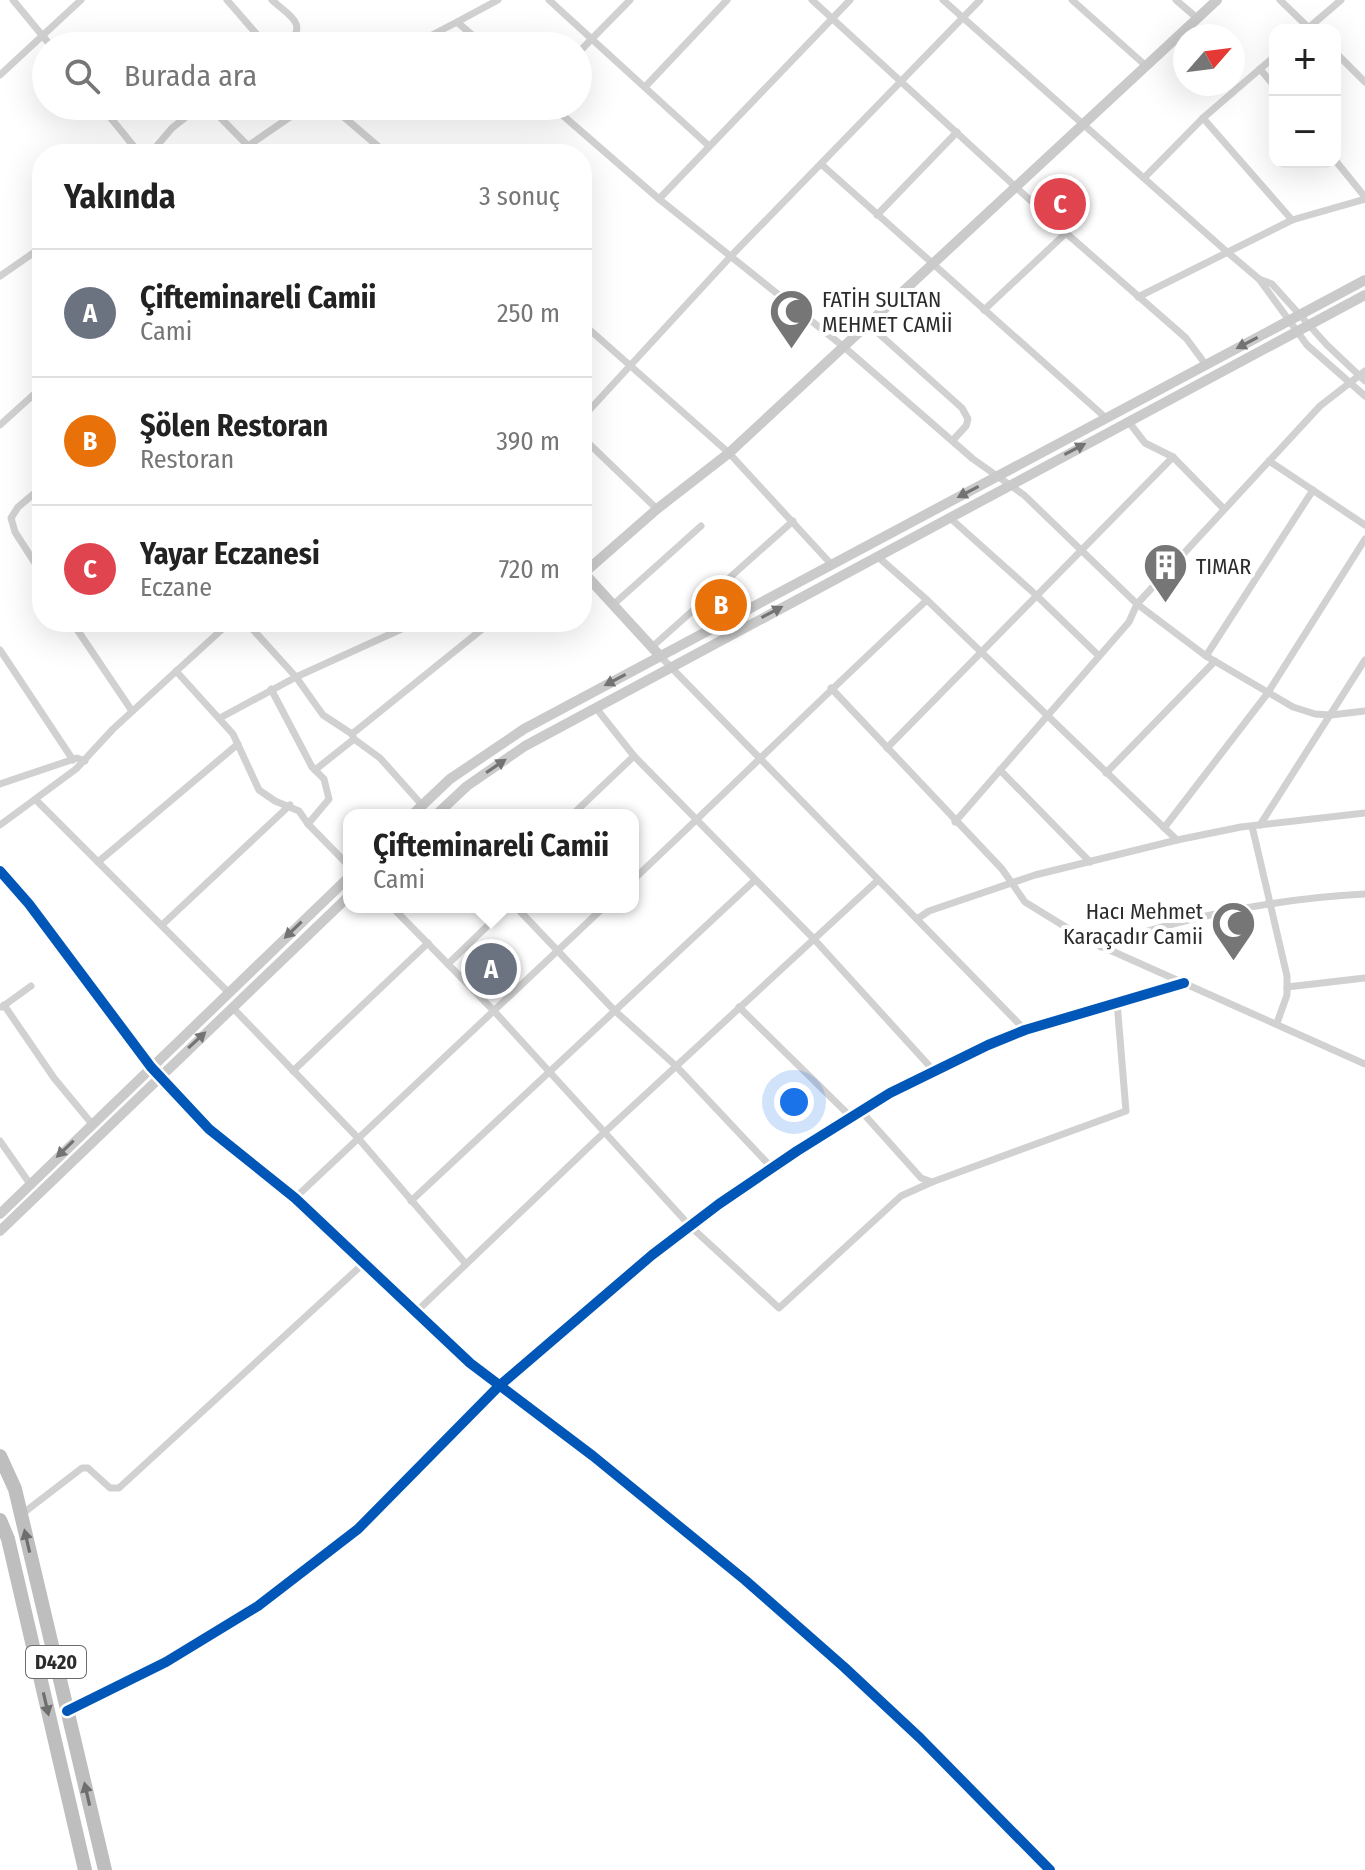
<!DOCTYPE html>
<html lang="tr">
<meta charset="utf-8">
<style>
body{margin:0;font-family:"Fira Sans Condensed",sans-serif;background:#f2f2f2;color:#222}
.controls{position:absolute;right:24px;top:24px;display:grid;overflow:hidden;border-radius:16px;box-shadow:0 8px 32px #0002}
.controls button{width:72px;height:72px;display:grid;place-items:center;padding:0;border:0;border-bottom:2px solid #e0e0e0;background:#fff;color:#222;font:40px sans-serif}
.compass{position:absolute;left:1173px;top:24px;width:72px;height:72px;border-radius:50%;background:#fff;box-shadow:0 8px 32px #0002;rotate:62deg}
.you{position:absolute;left:794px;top:1102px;width:28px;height:28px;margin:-20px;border:6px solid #fff;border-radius:50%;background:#1a73e8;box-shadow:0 0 0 12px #1a73e833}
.badge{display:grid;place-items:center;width:52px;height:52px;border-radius:50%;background:#b45309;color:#fff;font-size:26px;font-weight:700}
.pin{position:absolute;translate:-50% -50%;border:4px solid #fff;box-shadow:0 2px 8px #0006}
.popup{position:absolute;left:343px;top:809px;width:296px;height:104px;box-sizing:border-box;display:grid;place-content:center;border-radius:16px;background:#fff;filter:drop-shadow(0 2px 6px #0005);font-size:26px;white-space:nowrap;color:#767676}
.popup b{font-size:30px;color:#222}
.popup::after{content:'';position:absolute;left:50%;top:100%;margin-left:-16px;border:16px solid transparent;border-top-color:#fff}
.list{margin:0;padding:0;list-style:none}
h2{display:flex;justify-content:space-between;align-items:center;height:104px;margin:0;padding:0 32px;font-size:34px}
h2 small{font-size:26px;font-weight:400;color:#767676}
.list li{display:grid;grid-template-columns:52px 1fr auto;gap:24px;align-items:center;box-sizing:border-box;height:128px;padding:0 32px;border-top:2px solid #e0e0e0}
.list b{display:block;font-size:30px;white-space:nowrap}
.list p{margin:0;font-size:26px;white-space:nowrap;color:#767676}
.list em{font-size:26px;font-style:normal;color:#767676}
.icon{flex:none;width:44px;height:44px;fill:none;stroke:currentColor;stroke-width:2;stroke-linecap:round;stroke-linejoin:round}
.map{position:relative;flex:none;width:1365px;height:1870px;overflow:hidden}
.search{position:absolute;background:#fff;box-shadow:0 8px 32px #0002;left:32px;top:32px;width:560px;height:88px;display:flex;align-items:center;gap:20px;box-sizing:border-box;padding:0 28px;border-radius:44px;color:#767676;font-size:30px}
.panel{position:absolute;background:#fff;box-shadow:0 8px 32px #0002;left:32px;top:144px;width:560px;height:488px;border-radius:32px}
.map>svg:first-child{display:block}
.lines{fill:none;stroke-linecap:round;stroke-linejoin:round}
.street{stroke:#d1d1d1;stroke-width:7}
.secondary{stroke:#cacaca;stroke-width:10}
.highway{stroke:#bebebe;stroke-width:14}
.cycleway-casing{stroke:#fff;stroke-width:15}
.cycleway{stroke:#0057b8;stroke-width:10}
.oneway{fill:#737373}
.oneway2{fill:#6e6e6e}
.labels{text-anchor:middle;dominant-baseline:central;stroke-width:8;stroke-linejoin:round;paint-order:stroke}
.shield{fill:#fff;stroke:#6b6b6b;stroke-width:2}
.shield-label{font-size:20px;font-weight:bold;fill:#2c2c2c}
.poi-label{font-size:22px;fill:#2c2c2c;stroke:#fff;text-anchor:start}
</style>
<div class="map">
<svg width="1365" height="1870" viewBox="0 0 1365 1870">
<rect width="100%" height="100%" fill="#fff"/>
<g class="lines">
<g class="street">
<path d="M13,0L51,46"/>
<path d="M227,0L267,46"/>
<path d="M272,0C290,17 309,23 287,46"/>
<path d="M549,0L709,146"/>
<path d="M812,0L1066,233L1186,338L1206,365"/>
<path d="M943,0L1226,251L1259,279L1272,284L1327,345L1365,381"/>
<path d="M1072,0L1145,65"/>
<path d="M1176,0L1197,18"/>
<path d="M1280,0L1310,29"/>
<path d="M457,22L498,0"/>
<path d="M1306,30L1341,0"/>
<path d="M411,46L457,22L485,46"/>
<path d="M1335,52L1365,82"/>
<path d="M578,53L630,0"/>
<path d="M1260,69L1275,87"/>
<path d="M0,75L81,0"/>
<path d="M645,87L727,0"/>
<path d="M101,106L140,154"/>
<path d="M209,106L256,154"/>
<path d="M331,106L387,154"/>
<path d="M552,106L659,199L844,347L973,459L1024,495L1137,604L1206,656L1293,707L1315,714L1331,715L1365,711"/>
<path d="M1203,118L1292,220"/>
<path d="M248,146L306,106"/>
<path d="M150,154L172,128L200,106"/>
<path d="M1335,160L1365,197"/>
<path d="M821,164L1106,418"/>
<path d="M1144,178L1203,118L1275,56"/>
<path d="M659,199L850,0"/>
<path d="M877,215L957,132"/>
<path d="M0,276L42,247"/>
<path d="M1259,279L1307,345L1365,396"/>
<path d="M1138,297L1292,220L1365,199"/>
<path d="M984,310L1066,233"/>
<path d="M582,323L729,453L831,564"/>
<path d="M868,324L962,408L968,419L966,426L953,440"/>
<path d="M582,418L732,255L980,0"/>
<path d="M1128,421L1145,443L1173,457L1224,509"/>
<path d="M0,425L42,387"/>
<path d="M582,437L657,509"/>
<path d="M1269,461L1365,525"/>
<path d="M42,487L18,507L11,518L15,532L42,574"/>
<path d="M949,517L1035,594L1099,656"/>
<path d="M877,556L927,600L1177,840"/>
<path d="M614,604L701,526"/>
<path d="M72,622L132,711"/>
<path d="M246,622L296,677L323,715L352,734L354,739L380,758L422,805"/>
<path d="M652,647L793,521"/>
<path d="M0,650L73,760"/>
<path d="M660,656L1025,1030"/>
<path d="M1206,656L1313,490"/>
<path d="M176,671L233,734L259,790L275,801L299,811L308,824L349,866"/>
<path d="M831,688L1002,869L1025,902L1085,939L1365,1064"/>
<path d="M271,689L312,767L324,779L329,799L308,824"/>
<path d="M596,708L634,756L813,938L934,1071"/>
<path d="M220,718L296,677L417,622"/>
<path d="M352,734L491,622"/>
<path d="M887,748L1173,457"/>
<path d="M315,770L354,739"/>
<path d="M1000,770L1090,862"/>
<path d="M1106,773L1215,661"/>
<path d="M0,784L77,758L85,761"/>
<path d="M36,800L228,992"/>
<path d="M572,815L634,756"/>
<path d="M955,822L1129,622L1137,604L1320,406L1365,371"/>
<path d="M0,825L76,769L113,729L230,622"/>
<path d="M1260,825L1365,660"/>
<path d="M1252,826L1287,976V995L1277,1023"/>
<path d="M1164,828L1267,694L1365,539"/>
<path d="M98,862L238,744"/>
<path d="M0,871L29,904L151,1067L209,1129L295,1198L470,1363L593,1456L745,1580L844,1667L920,1738L1050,1870"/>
<path d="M633,880C732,787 827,692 927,600"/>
<path d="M392,907L494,1011L690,1226L779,1308L901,1196L932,1182L1126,1111L1117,1002"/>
<path d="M516,907L614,1010L676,1066L772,1168"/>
<path d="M917,919L929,911L1035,875L1177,840L1241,827L1365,813"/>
<path d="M162,925L290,805"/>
<path d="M1101,947C1179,917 1282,898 1365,894"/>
<path d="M448,964L507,907"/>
<path d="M1287,987L1365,978"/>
<path d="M4,1005L54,1078L92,1124"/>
<path d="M2,1007L31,986"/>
<path d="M232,1007L358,1138L466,1264"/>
<path d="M739,1007L851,1117"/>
<path d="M293,1071L428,943"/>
<path d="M861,1111L921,1178L932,1182"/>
<path d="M0,1141L30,1184"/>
<path d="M295,1198L604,907"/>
<path d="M411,1201L755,880"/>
<path d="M416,1312L595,1141L877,881"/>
<path d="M499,1386L652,1255L719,1204L890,1093L1025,1030L1184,983"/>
<path d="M22,1514L82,1468H88L110,1488H119L364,1263"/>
</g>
<g class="secondary">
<path d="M660,656L584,573L657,509L729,453L1217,0"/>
<path d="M412,815L450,779L524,729L1365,280"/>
<path d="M436,815L467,786L525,746L1365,295"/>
<path d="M0,1214L349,877"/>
<path d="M0,1231L349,896"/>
<path d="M67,1711L166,1662L258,1606L358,1529L499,1386"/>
</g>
<g class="highway">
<path d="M0,1456L15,1489L105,1870"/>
<path d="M0,1520L8,1539L85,1870"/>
</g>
<defs>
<g id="cycleway">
<path d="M0,871L29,904L151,1067L209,1129L295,1198L470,1363L593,1456L745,1580L844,1667L920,1738L1050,1870"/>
<path d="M67,1711L166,1662L258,1606L358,1529L499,1386L652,1255L719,1204L797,1151L890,1093L988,1045L1025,1030L1184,983"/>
</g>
</defs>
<use href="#cycleway" class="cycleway-casing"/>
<use href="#cycleway" class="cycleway"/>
</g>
<defs><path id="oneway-solid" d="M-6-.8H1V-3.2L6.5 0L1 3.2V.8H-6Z" transform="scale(2)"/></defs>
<g class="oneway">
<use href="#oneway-solid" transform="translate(1247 343) rotate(152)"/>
<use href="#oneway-solid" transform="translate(1075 449) rotate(-28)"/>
<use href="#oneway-solid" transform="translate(968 492) rotate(152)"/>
<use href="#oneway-solid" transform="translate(772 612) rotate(-28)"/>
<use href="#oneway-solid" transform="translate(615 680) rotate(152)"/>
<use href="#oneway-solid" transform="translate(496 766) rotate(-34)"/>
<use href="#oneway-solid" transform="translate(293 930) rotate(136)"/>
<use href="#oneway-solid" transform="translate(197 1040) rotate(-43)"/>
<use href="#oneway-solid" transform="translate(65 1149) rotate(136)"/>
</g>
<g class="oneway2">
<use href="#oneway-solid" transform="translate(27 1541) rotate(-103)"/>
<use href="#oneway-solid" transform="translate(46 1704) rotate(77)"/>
<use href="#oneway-solid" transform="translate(87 1794) rotate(-103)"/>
</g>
<defs>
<symbol id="mosque-pin" viewBox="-11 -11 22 30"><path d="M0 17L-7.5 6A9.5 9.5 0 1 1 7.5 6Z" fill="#767676" stroke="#fff"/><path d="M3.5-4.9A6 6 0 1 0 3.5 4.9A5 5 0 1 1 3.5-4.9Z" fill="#fff"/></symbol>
<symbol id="building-pin" viewBox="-11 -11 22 30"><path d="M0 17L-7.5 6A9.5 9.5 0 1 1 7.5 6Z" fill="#767676" stroke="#fff"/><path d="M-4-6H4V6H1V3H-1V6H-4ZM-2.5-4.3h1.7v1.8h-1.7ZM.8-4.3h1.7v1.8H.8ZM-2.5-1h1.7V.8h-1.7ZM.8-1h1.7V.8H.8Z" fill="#fff"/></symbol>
</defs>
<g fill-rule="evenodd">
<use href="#mosque-pin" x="766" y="286" width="51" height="69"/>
<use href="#building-pin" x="1140" y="540" width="51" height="69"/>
<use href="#mosque-pin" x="1208" y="898" width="51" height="69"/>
</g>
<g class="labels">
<rect class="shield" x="26" y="1646" width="60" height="32" rx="6"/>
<g class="shield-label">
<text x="56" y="1662">D420</text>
</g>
<g class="poi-label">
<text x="822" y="299">FATİH SULTAN<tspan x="822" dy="25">MEHMET CAMİİ</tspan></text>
<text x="1196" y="566">TIMAR</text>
<text x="1203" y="911" text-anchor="end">Hacı Mehmet<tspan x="1203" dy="25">Karaçadır Camii</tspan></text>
</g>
</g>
</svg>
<div class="controls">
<button>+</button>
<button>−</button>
</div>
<svg class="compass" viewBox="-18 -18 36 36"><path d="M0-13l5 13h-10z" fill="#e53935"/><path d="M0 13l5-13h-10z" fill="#767676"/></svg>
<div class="you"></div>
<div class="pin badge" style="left:491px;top:969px;background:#6b7280">A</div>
<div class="popup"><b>Çifteminareli Camii</b>Cami</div>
<div class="pin badge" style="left:721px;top:605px;background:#e8710a">B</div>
<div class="pin badge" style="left:1060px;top:204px;background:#e0444e">C</div>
<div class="search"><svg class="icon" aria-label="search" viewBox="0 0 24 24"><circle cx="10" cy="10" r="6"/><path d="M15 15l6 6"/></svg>Burada ara</div>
<section class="panel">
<h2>Yakında<small>3 sonuç</small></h2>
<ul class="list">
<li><span class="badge" style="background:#6b7280">A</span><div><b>Çifteminareli Camii</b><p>Cami</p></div><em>250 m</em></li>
<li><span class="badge" style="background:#e8710a">B</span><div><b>Şölen Restoran</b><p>Restoran</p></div><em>390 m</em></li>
<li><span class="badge" style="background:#e0444e">C</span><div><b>Yayar Eczanesi</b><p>Eczane</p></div><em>720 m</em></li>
</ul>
</section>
</div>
